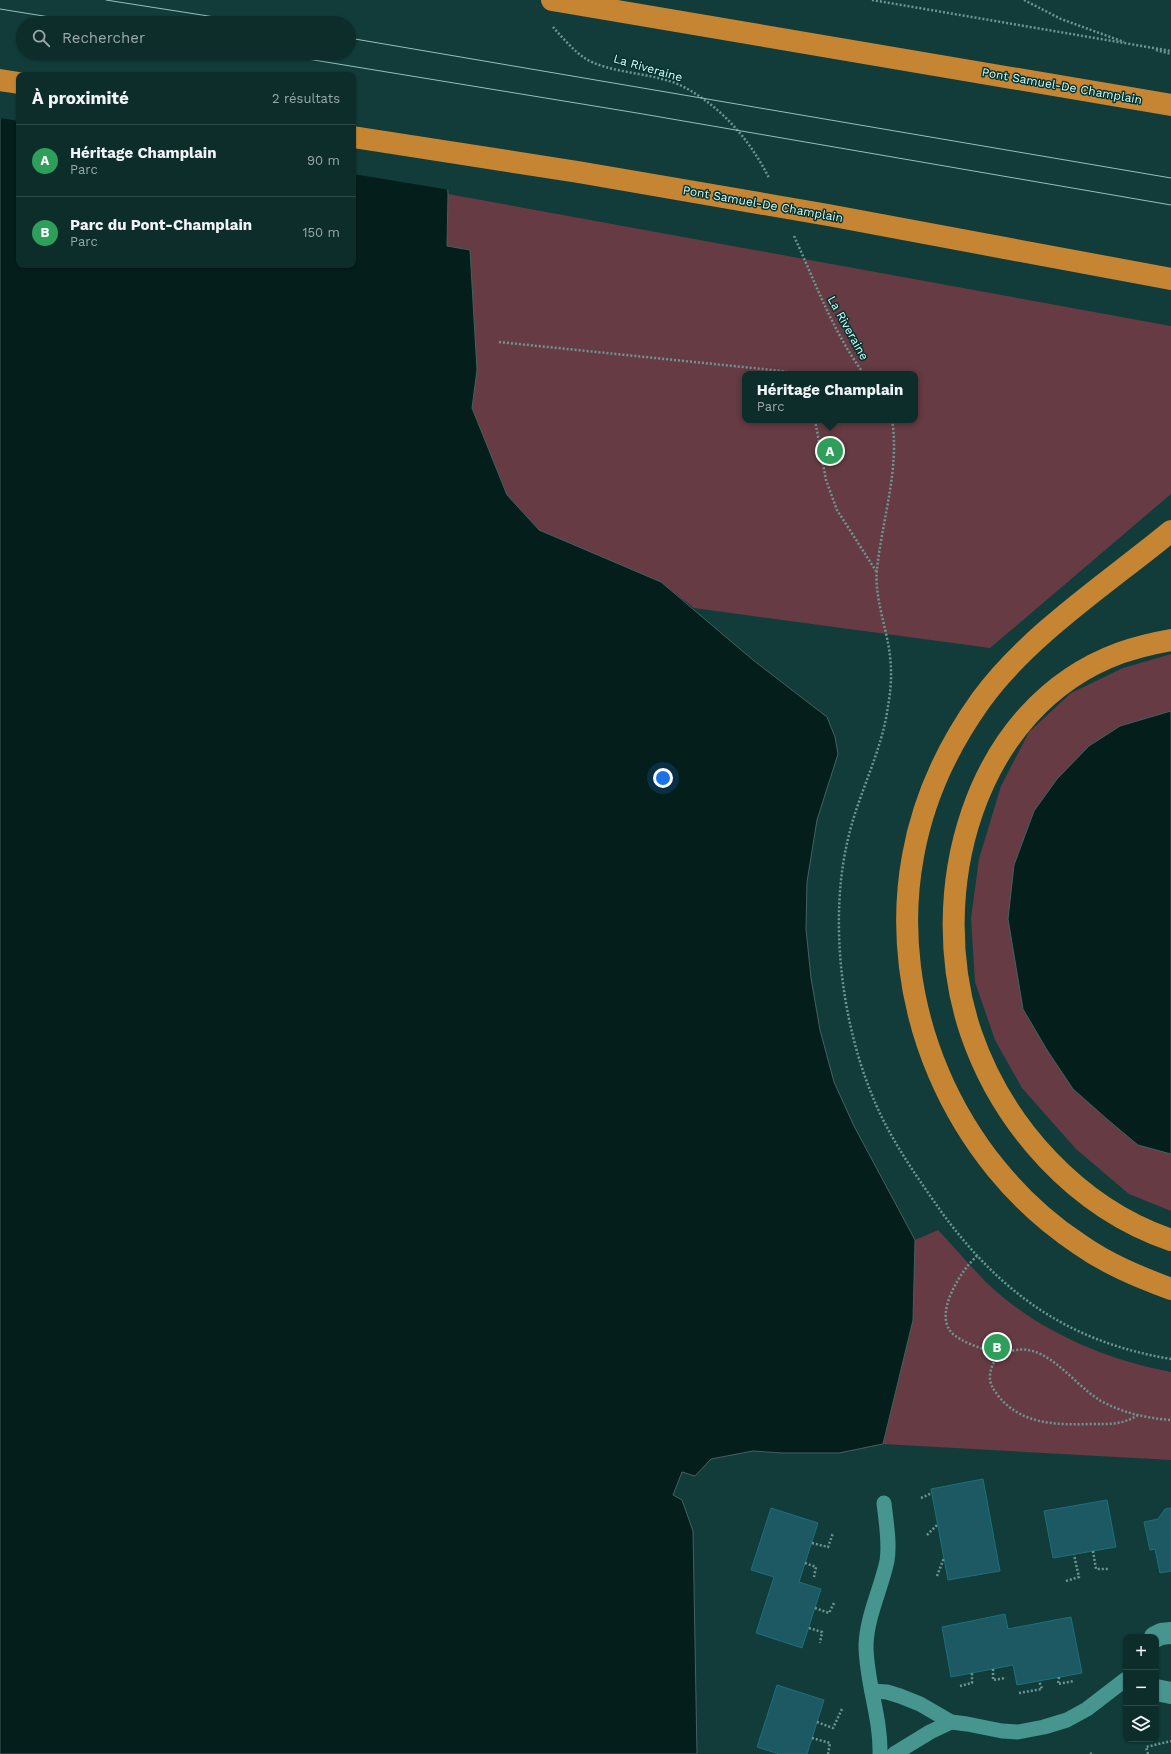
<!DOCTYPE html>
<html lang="fr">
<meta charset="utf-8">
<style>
body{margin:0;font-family:"Work Sans",sans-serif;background:#1b3937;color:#f1f3f6}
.controls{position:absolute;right:12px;bottom:12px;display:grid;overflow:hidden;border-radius:8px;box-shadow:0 1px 3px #0004}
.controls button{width:36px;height:36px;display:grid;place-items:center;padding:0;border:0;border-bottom:1px solid #2d4947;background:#0d2d2b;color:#f1f3f6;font:20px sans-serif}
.you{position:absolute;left:663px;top:778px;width:14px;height:14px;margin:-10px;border:3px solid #fff;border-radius:50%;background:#1a73e8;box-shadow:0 0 0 6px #1a73e833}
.badge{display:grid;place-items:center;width:26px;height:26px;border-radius:50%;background:#f39aaa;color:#fff;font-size:13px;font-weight:700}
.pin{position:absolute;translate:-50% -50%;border:2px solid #fff;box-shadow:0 1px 4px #0006}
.popup{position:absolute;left:742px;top:371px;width:176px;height:52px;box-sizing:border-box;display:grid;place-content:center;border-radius:8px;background:#0d2d2b;filter:drop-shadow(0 1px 3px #0005);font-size:13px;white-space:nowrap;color:#9aa8a9}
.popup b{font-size:15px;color:#f1f3f6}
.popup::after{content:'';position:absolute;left:50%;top:100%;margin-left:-8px;border:8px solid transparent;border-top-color:#0d2d2b}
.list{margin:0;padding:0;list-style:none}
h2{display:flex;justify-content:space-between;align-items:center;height:52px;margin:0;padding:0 16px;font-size:17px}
h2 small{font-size:13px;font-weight:400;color:#9aa8a9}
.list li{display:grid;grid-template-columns:26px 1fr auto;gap:12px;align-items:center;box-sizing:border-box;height:72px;padding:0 16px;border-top:1px solid #2d4947}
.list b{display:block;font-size:15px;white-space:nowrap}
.list p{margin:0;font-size:13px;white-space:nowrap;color:#9aa8a9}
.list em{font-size:13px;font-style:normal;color:#9aa8a9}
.icon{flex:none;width:22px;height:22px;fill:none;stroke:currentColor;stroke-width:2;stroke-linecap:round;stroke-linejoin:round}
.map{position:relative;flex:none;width:1171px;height:1754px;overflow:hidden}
.search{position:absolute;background:#0d2d2b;box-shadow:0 1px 3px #0004;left:16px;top:16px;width:340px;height:44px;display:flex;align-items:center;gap:10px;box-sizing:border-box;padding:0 14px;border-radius:22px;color:#9aa8a9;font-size:15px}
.panel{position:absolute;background:#0d2d2b;box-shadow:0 1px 3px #0004;left:16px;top:72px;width:340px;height:196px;border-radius:8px}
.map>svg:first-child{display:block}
.green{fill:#663b43;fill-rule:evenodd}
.water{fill:#041e1c;stroke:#44615f;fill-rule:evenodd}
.pier{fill:#113c39;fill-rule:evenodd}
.building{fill:#1c5962;stroke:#1c717c}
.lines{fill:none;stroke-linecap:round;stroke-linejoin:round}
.path{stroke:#6d9692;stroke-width:2.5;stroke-dasharray:2 2;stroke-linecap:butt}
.lane{stroke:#46958e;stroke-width:15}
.street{stroke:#46958e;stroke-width:22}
.highway{stroke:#c68533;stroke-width:22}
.tram{stroke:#97bebb;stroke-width:1}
.labels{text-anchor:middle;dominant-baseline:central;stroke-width:3;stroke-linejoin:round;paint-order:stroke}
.street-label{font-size:12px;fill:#d8fefa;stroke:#04322f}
</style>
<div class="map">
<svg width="1171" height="1754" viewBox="0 0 1171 1754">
<rect width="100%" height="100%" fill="#113c39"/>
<g class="green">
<path d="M448,194L1171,326V494L990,648L694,608L661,582L539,530L507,495L472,408L477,370L470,250L447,246ZM745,374H915V420H745Z"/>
<path d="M1171,654V1211L1129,1194L1076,1149L1022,1088L995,1040L975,982L971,918L979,859L1001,786L1029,732L1071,693L1123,668Z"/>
<path d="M938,1230C958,1251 977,1275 999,1294C1048,1335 1108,1360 1171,1372V1460L883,1444L913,1320L915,1240Z"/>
</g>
<g class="water">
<path d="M0,0H383L443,101L448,194L447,246L470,250L477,370L472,408L507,495L539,530L661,582L753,660L827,717L835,737L838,754L817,820L807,882L806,929L811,978L820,1030L834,1082L854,1126L915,1240L913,1320L883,1444L839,1453H782L753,1451L711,1459L695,1476L682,1472L673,1495L682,1500L693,1531L697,1754H0ZM23,23H349V53H23ZM19,75H353V265H19Z"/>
<path d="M1171,711V1154L1138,1145L1108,1120L1073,1089L1047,1050L1023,1009L1008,919L1014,865L1034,811L1057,779L1089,746L1120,726Z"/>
</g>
<path class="pier" d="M0,0H386L445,100L450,190L353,174V75H19V121L0,118ZM23,23H349V53H23Z"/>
<g class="building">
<path d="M983,1479L1000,1571L948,1580L931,1489Z"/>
<path d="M1107,1500L1116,1547L1053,1558L1044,1511Z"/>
<path d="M771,1508L818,1523L799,1582L821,1589L802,1648L756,1633L774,1577L751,1570Z"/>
<path d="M1171,1508V1571L1160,1573L1155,1549L1150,1550L1144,1522L1158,1519L1165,1509Z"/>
<path d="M1005,1614L1008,1629L1071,1617L1082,1673L1017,1685L1013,1665L951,1677L942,1627Z"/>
<path d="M777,1685L824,1700L807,1754H779L757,1747Z"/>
</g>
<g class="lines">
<g class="path">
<path d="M872,0L1171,51"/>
<path d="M1024,0L1061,19L1124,42"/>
<path d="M553,27C562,37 572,49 583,57C607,74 654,72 682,86C721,106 750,140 769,178"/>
<path d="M1156,50L1171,54"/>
<path d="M794,236C816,284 833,332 864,374"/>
<path d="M499,342L782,371L796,374"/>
<path d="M815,420L826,480L837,510L876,571"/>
<path d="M892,420C900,467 882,521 877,569C874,598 887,628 890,656C892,673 891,690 888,706C882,752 858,794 848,839C829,918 841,1020 872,1095C888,1136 915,1174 940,1210C1000,1293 1068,1342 1171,1359"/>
<path d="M977,1256C962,1269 934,1312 951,1332C961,1343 987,1350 1001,1355"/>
<path d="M1138,1415C1122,1425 1110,1424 1091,1424C1057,1425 1023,1425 999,1397C994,1390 989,1384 990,1375C991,1368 993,1361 999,1357C1040,1330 1070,1383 1101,1401C1123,1413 1146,1418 1171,1420"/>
<path d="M921,1498L932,1493"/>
<path d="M927,1535L938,1524"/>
<path d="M812,1543L828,1547L833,1533"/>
<path d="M1093,1551L1096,1569H1108"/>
<path d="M805,1563L816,1567L814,1577"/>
<path d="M937,1576L944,1558"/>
<path d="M1066,1581L1079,1577L1074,1555"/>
<path d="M815,1608L829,1613L834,1603"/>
<path d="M809,1628L822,1632L820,1643"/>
<path d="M993,1669V1680L1006,1678"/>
<path d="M1059,1677L1058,1684L1074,1681"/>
<path d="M960,1686L972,1683V1673"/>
<path d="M1019,1693L1042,1689L1039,1681"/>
<path d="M817,1722L833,1728L842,1709"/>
<path d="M812,1738L830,1743L828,1754"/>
<path d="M1090,1754L1094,1753"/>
<path d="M1148,1754L1146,1747L1171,1741"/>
</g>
<g class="lane">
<path d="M872,1691L887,1692L900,1696L920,1704L951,1722L967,1724L1002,1731L1018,1732L1044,1727L1067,1720L1087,1709L1126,1679"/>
<path d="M880,1754C881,1717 866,1682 866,1645C867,1616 881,1589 887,1561C890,1543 886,1522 884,1503"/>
<path d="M894,1754L930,1732L951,1722"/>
</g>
<g class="street">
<path d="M1155,1637L1161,1634L1171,1633"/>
<path d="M1156,1690L1171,1693"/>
</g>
<g class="highway">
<path d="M552,0L1171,105"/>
<path d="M0,80L19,83"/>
<path d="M353,137L578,172L828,215L1171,279"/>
<path d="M1171,531C1109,582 1028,635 981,700C948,746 923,800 913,856C886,1003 954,1161 1079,1244C1107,1264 1139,1277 1171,1289"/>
<path d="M1171,640C1154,643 1137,647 1120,653C972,707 924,895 971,1033C1003,1126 1077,1208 1171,1240"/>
</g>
<g class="tram">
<path d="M106,0L253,23"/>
<path d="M0,9L87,23"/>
<path d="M349,38L1171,178"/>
<path d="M271,53L637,113L1171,205"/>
</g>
</g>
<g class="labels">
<g class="street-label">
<text transform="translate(648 68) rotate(16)">La Riveraine</text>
<text transform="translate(1062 86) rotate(10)">Pont Samuel-De Champlain</text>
<text transform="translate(763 204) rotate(10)">Pont Samuel-De Champlain</text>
<text transform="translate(848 328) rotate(61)">La Riveraine</text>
</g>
</g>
</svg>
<div class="controls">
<button>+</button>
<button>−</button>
<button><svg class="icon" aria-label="layers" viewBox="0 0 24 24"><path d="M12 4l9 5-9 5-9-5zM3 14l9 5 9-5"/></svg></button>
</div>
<div class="you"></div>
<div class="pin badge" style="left:830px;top:451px;background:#2e9e5b">A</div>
<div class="popup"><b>Héritage Champlain</b>Parc</div>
<div class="pin badge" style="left:997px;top:1347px;background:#2e9e5b">B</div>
<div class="search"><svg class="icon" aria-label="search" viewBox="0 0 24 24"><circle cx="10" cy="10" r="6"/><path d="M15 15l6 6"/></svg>Rechercher</div>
<section class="panel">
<h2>À proximité<small>2 résultats</small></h2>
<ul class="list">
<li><span class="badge" style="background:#2e9e5b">A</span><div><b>Héritage Champlain</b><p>Parc</p></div><em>90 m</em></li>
<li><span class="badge" style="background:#2e9e5b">B</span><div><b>Parc du Pont-Champlain</b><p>Parc</p></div><em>150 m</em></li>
</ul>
</section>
</div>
